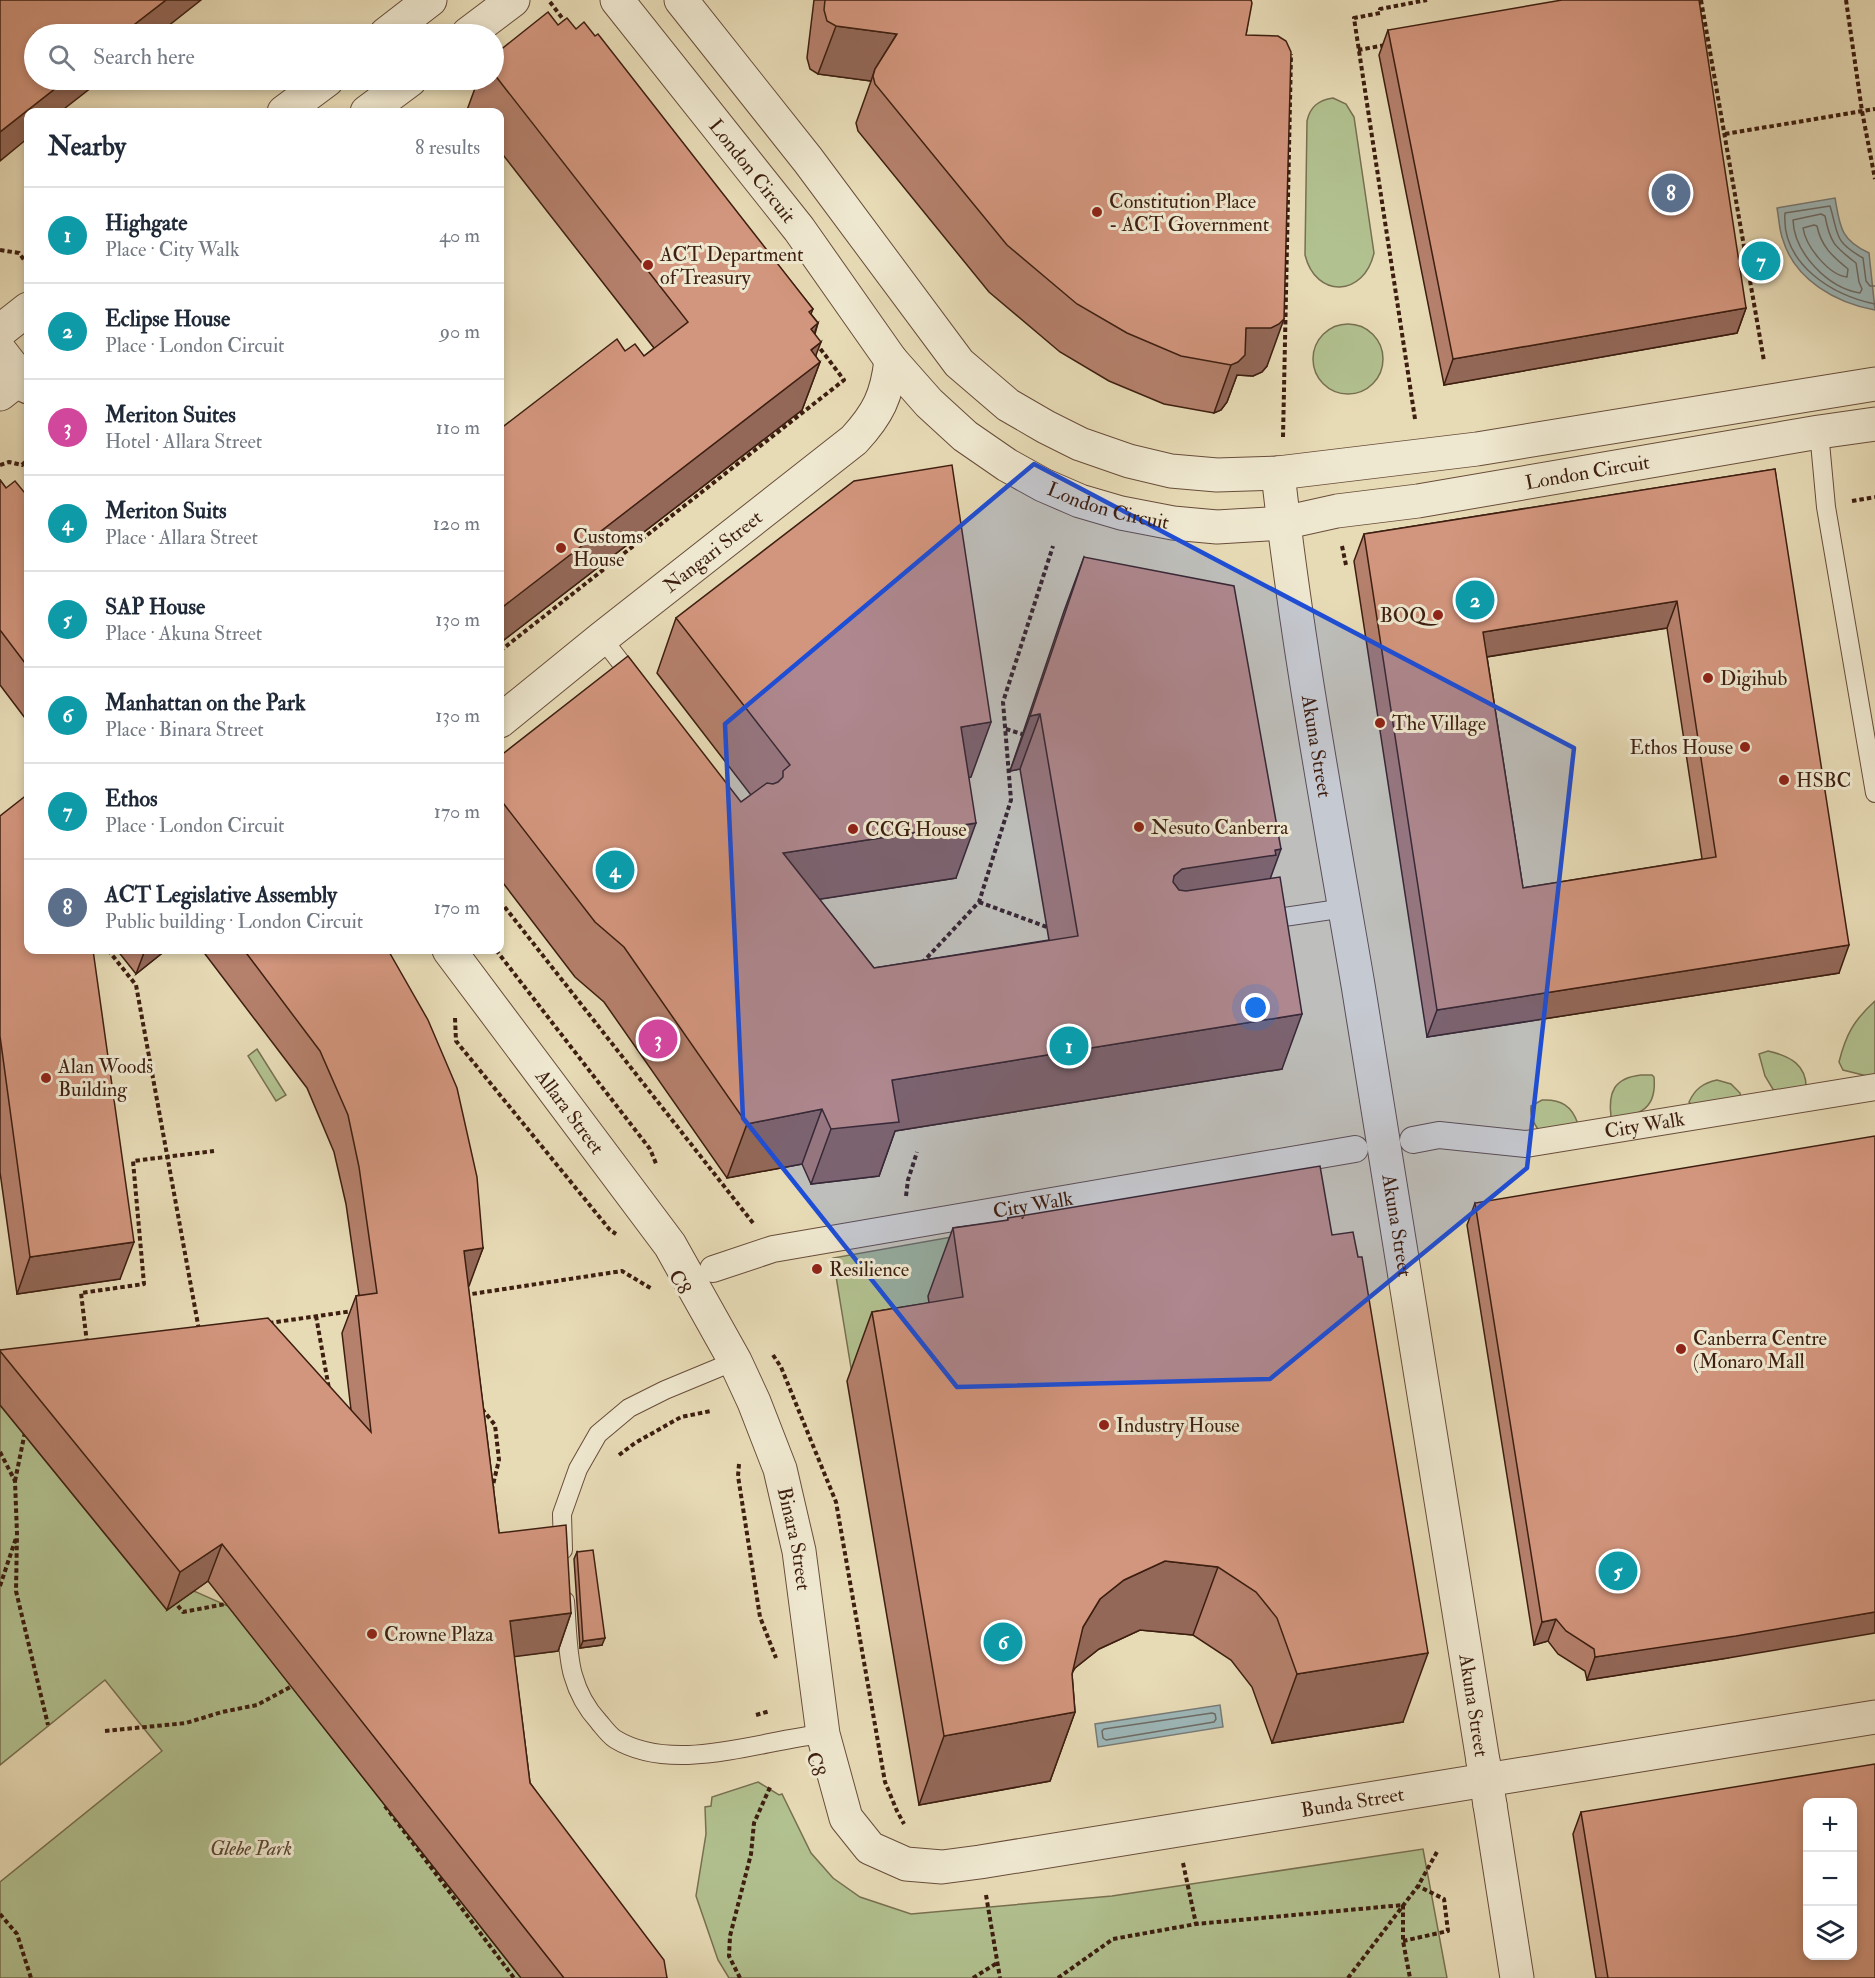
<!DOCTYPE html>
<meta charset="utf-8">
<style>
body{margin:0;font-family:"IM FELL Double Pica",serif;background:#f6f6f7;color:#1f2937}
.controls{position:absolute;right:18px;bottom:18px;display:grid;overflow:hidden;border-radius:12px;box-shadow:0 3px 9px #0003}
.controls button{width:54px;height:54px;display:grid;place-items:center;padding:0;border:0;border-bottom:2px solid #e0e1e3;background:#fff;color:#1f2937;font:30px sans-serif}
.you{position:absolute;left:1256px;top:1008px;width:21px;height:21px;margin:-15px;border:4px solid #fff;border-radius:50%;background:#1a73e8;box-shadow:0 0 0 9px #1a73e833}
.badge{display:grid;place-items:center;width:39px;height:39px;border-radius:50%;background:#d93025;color:#fff;font-size:20px;font-weight:700}
.pin{position:absolute;translate:-50% -50%;border:3px solid #fff;box-shadow:0 2px 6px #0006}
.list{margin:0;padding:0;list-style:none}
h2{display:flex;justify-content:space-between;align-items:center;height:78px;margin:0;padding:0 24px;font-size:26px}
h2 small{font-size:20px;font-weight:400;color:#747a83}
.list li{display:grid;grid-template-columns:39px 1fr auto;gap:18px;align-items:center;box-sizing:border-box;height:96px;padding:0 24px;border-top:2px solid #e0e1e3}
.list b{display:block;font-size:22px;white-space:nowrap}
.list p{margin:0;font-size:20px;white-space:nowrap;color:#747a83}
.list em{font-size:20px;font-style:normal;color:#747a83}
.icon{flex:none;width:33px;height:33px;fill:none;stroke:currentColor;stroke-width:2;stroke-linecap:round;stroke-linejoin:round}
.map{position:relative;flex:none;width:1875px;height:1978px;overflow:hidden}
.search{position:absolute;background:#fff;box-shadow:0 3px 9px #0003;left:24px;top:24px;width:480px;height:66px;display:flex;align-items:center;gap:15px;box-sizing:border-box;padding:0 21px;border-radius:33px;color:#747a83;font-size:22px}
.panel{position:absolute;background:#fff;box-shadow:0 3px 9px #0003;left:24px;top:108px;width:480px;height:846px;border-radius:12px}
.map>svg:first-child{display:block}
.green{fill:#b2c190;stroke:#787050;stroke-width:1.5}
.water{fill:#9db8ba;stroke:#777a76;stroke-width:1.5}
.lines{fill:none;stroke-linecap:round;stroke-linejoin:round}
.shore{stroke:#6d6b65;stroke-width:1.5}
.service-casing{stroke:#684d3a;stroke-width:20}
.pedestrian-casing{stroke:#684d3a;stroke-width:28}
.minor-casing{stroke:#684d3a;stroke-width:35}
.tertiary-casing{stroke:#684d3a;stroke-width:35}
.path{stroke:#3d1e10;stroke-width:4;stroke-dasharray:4.5 3;stroke-linecap:butt}
.service{stroke:#efe8d0;stroke-width:18}
.pedestrian{stroke:#efe8d0;stroke-width:26}
.minor{stroke:#efe8d0;stroke-width:33}
.tertiary{stroke:#efe8d0;stroke-width:33}
.wall{fill:#b5806c;stroke:#3d1e10;stroke-width:1.5;fill-rule:evenodd}
.shaded-wall{fill:#936858;stroke:#3d1e10;stroke-width:1.5}
.building{fill:#d2957d;stroke:#3d1e10;stroke-width:1.5;fill-rule:evenodd}
.marked{fill:#1d4ed8;fill-opacity:0.2;stroke:#1d4ed8;stroke-width:4.5;stroke-linejoin:round}
.poi-dot{fill:#8f2418;stroke:#efe8d0;stroke-width:2}
.labels{text-anchor:middle;dominant-baseline:central;stroke-width:6;stroke-linejoin:round;paint-order:stroke}
.street-label{font-size:20px;fill:#3d1e10;stroke:#efe8d0}
.poi-label{font-size:20px;fill:#3d1e10;stroke:#efe8d0;text-anchor:start}
.park-label{font-size:20px;font-style:italic;fill:#5a4730;stroke:#efe8d0}
</style>
<div class="map">
<svg width="1875" height="1978" viewBox="0 0 1875 1978">
<rect width="100%" height="100%" fill="#e7dbb6"/>
<filter id="stains"><feTurbulence type="fractalNoise" baseFrequency=".00333" numOctaves="4"/><feColorMatrix values="0 0 0 0 .2 0 0 0 0 .09 0 0 0 0 .02 0 0 0 .5 -.17"/></filter>
<radialGradient id="worn" r=".72"><stop offset=".6" stop-color="#630" stop-opacity="0"/><stop offset="1" stop-color="#630" stop-opacity=".3"/></radialGradient>
<g class="green">
<path d="M1333,98L1346,104L1354,117L1374,253C1364,297 1316,299 1305,255L1307,121C1310,107 1318,100 1333,98Z"/>
<circle cx="1348" cy="359" r="35"/>
<path d="M1875,1001V1078L1843,1070L1839,1062C1846,1034 1854,1020 1875,1001Z"/>
<path d="M257,1049L286,1095L276,1101L248,1056Z"/>
<path d="M1768,1051C1790,1056 1808,1065 1806,1091H1774L1765,1076L1759,1054Z"/>
<path d="M1641,1075H1652L1654,1077C1657,1108 1641,1115 1614,1119L1611,1117C1608,1092 1614,1078 1641,1075Z"/>
<path d="M1717,1080L1731,1084L1740,1093L1741,1100L1694,1107L1689,1102C1695,1089 1703,1083 1717,1080Z"/>
<path d="M1542,1100C1561,1099 1572,1106 1578,1124L1540,1132C1534,1124 1530,1117 1531,1106Z"/>
<path d="M1286,1178L853,1380L833,1258Z"/>
<path d="M0,1405L166,1609L194,1591L228,1606L521,1978H0V1882L162,1751L105,1680L0,1765Z"/>
<path d="M758,1782L779,1795L782,1794L811,1853L833,1878L860,1897L911,1914L1112,1896L1423,1849L1447,1978H729L718,1960L696,1896L706,1834L705,1807L711,1806L712,1797Z"/>
</g>
<g class="water">
<path d="M1835,198C1840,226 1840,240 1869,253L1875,310C1836,303 1795,280 1783,240C1779,230 1779,218 1777,208Z"/>
<path d="M1220,1705L1223,1727L1098,1747L1095,1724Z"/>
</g>
<g class="lines">
<g class="shore">
<path d="M1821,214L1825,216C1830,243 1835,247 1856,263L1859,282L1862,289L1860,293C1828,288 1794,253 1793,220Z"/>
<path d="M1814,225L1817,226C1821,246 1832,256 1848,269L1847,277C1829,275 1806,247 1803,228Z"/>
<path d="M1875,286H1870L1866,281L1863,258C1833,241 1839,235 1830,206L1785,213C1781,263 1832,296 1875,304"/>
<path d="M1212,1713L1215,1714L1216,1719L1214,1722L1106,1740L1103,1738L1102,1731L1104,1729Z"/>
</g>
<defs>
<g id="service">
<path d="M1819,432L1826,507L1875,793"/>
<path d="M602,638L635,681"/>
<path d="M1264,920L1345,908"/>
<path d="M563,1550L562,1514L578,1469L598,1434L629,1408L665,1390L735,1361"/>
<path d="M565,1601C567,1623 567,1655 573,1675C578,1693 587,1709 599,1722C604,1728 609,1735 615,1739C674,1775 761,1740 823,1734"/>
</g>
<g id="pedestrian">
<path id="s1" d="M1413,1140L1439,1135L1526,1144L1875,1087"/>
<path id="s2" d="M713,1269L773,1249L1355,1149"/>
</g>
<g id="minor">
<path id="s3" d="M617,0L799,229L891,360L929,403L965,436L1007,465L1043,485L1080,501L1121,513L1173,523L1217,527L1283,523L1337,511L1418,501L1819,432L1875,424"/>
<path d="M681,0L808,160L959,363L1008,405L1046,427L1080,444L1129,461L1171,471L1217,475L1278,473L1477,449L1875,384"/>
<path d="M0,351L28,387"/>
<path id="s4" d="M1278,473C1297,645 1329,815 1358,985C1401,1243 1442,1502 1483,1761"/>
<path id="s5" d="M500,721L602,638L854,440C878,414 887,396 891,360"/>
<path id="s6" d="M449,950L670,1245L735,1361L754,1402L780,1469L799,1551L823,1734L846,1818L870,1848L906,1864L942,1867L980,1862L1875,1717"/>
<path d="M1490,1805L1517,1978"/>
</g>
<g id="tertiary">
<path d="M386,34L430,0"/>
<path d="M468,34L513,0"/>
<path d="M284,112L327,80"/>
<path d="M367,112L410,80"/>
<path d="M0,331L28,309"/>
<path d="M0,394L28,372"/>
<path d="M1483,1761L1490,1805"/>
</g>
</defs>
<use href="#service" class="service-casing"/>
<use href="#pedestrian" class="pedestrian-casing"/>
<use href="#minor" class="minor-casing"/>
<use href="#tertiary" class="tertiary-casing"/>
<g class="path">
<path d="M1701,0L1764,361"/>
<path d="M1846,0L1862,111L1875,179"/>
<path d="M550,2L566,23"/>
<path d="M1358,50L1386,45"/>
<path d="M1725,134L1875,109"/>
<path d="M0,250L19,253L28,265"/>
<path d="M1415,419L1354,18L1380,13V9L1427,0"/>
<path d="M1283,437L1291,54"/>
<path d="M0,465L9,462L22,465L28,459"/>
<path d="M1852,501L1875,497"/>
<path d="M1342,546L1346,565"/>
<path d="M500,651L844,380L816,343"/>
<path d="M1006,729L1025,735"/>
<path d="M500,901L753,1223"/>
<path d="M979,902L1047,927"/>
<path d="M108,950L136,985L199,1330"/>
<path d="M496,950L650,1149L657,1166"/>
<path d="M922,963L979,902L1011,800L1003,702L1053,546"/>
<path d="M455,1018L456,1041L610,1230L616,1234"/>
<path d="M906,1196L908,1180L917,1152"/>
<path d="M465,1295L622,1271L652,1289"/>
<path d="M316,1316L329,1389"/>
<path d="M269,1323L353,1311"/>
<path d="M87,1343L81,1293L144,1284L133,1161L214,1151"/>
<path d="M773,1355L781,1367L836,1502L885,1782L897,1811L904,1824"/>
<path d="M482,1409L495,1425L499,1460L492,1489"/>
<path d="M0,1452L15,1481L17,1534L16,1591L48,1725"/>
<path d="M619,1455L635,1443L681,1417L711,1411"/>
<path d="M739,1464L738,1476L760,1617L776,1658"/>
<path d="M15,1481L25,1432"/>
<path d="M0,1586L16,1538"/>
<path d="M173,1600L183,1612L231,1603"/>
<path d="M756,1715L770,1711"/>
<path d="M105,1731L186,1723L222,1712L257,1705L294,1685"/>
<path d="M385,1806L514,1978"/>
<path d="M1183,1863L1196,1924"/>
<path d="M986,1895L1000,1978"/>
<path d="M1403,1905V1941L1410,1978"/>
<path d="M0,1914L17,1934L31,1978"/>
<path d="M1403,1941L1448,1931L1444,1899L1418,1886"/>
<path d="M740,1978L729,1956L730,1936L751,1854L754,1823L771,1785"/>
<path d="M973,1978L997,1963"/>
<path d="M1058,1978L1113,1939L1196,1924L1403,1905"/>
<path d="M1348,1978L1418,1886L1438,1850"/>
</g>
<use href="#service" class="service"/>
<use href="#pedestrian" class="pedestrian"/>
<use href="#minor" class="minor"/>
<use href="#tertiary" class="tertiary"/>
</g>
<g class="wall">
<path d="M814,0H1251L1246,35L1267,366L1262,372L1253,376L1237,375L1227,402L1221,410L1214,413L1164,404L1109,381L1060,352L989,292L858,131L856,123L871,81L818,74L810,69L807,58Z"/>
<path d="M558,25L576,29L595,36L813,309L811,314L818,323L815,334L816,357L820,362L802,410L500,643V429L625,351L644,356L654,348L500,151V112H469L467,110L478,80H494V55Z"/>
<path d="M1388,30L1746,308L1737,333L1444,385L1379,55Z"/>
<path d="M1775,469L1839,973L1427,1037L1354,561L1364,534ZM1667,628L1702,859L1523,888L1487,657Z"/>
<path d="M0,480L6,488L24,492H28V722L0,685Z"/>
<path d="M1084,557L1270,879L1282,1069L895,1131L879,1176L811,1184L802,1164L727,1178L604,1002L575,977L500,879V756L741,802L751,795L657,673L676,618L971,777H969L956,878L819,899L874,968L1049,940L1020,769L1010,771L1064,611Z"/>
<path d="M0,816L120,1279L17,1294L0,1172Z"/>
<path d="M117,950H166L136,974Z"/>
<path d="M202,950H388L483,1248L468,1286L499,1533L571,1613L558,1651L514,1656L530,1783L667,1978H521L208,1581L167,1610L0,1405V1350L351,1410L342,1333L356,1296L359,1295L346,1204L334,1152L307,1088Z"/>
<path d="M1475,1203L1728,1658L1587,1680L1585,1671L1558,1654L1548,1641L1534,1645L1467,1225Z"/>
<path d="M1008,1218L1403,1722L1272,1743L1252,1687L1231,1660L1193,1635L1140,1630L1099,1649L1075,1668L1073,1671L1072,1674L1075,1712L1050,1781L919,1805L847,1381L872,1312L929,1303L928,1296L953,1228L1007,1221Z"/>
<path d="M577,1552L602,1645L580,1648L574,1559Z"/>
<path d="M1581,1812L1875,1978H1596L1573,1834Z"/>
</g>
<g class="shaded-wall">
<path d="M166,0H201L158,34H122Z"/>
<path d="M836,26L897,34L875,69L871,81L818,74Z"/>
<path d="M66,80H101L60,112H28V138L0,161V132Z"/>
<path d="M1746,308L1737,333L1444,385L1453,359Z"/>
<path d="M1284,319L1267,366L1262,372L1253,376L1237,375L1227,402L1221,410L1214,413L1231,365L1246,328Z"/>
<path d="M818,323L801,371L811,329Z"/>
<path d="M821,342L811,368L820,362L802,410L500,643V609Z"/>
<path d="M1677,601L1667,628L1473,659L1483,632Z"/>
<path d="M1040,714L1020,769L1010,771L1030,716Z"/>
<path d="M991,722L971,777L941,782L961,727Z"/>
<path d="M976,823L956,878L763,908L783,853Z"/>
<path d="M1281,849L1261,904L1154,930L1174,876L1182,869Z"/>
<path d="M1849,945L1839,973L1427,1037L1437,1010Z"/>
<path d="M145,950H166L136,974Z"/>
<path d="M1302,1014L1282,1069L895,1131L879,1176L811,1184L831,1129L892,1080Z"/>
<path d="M822,1109L802,1164L727,1178L747,1124Z"/>
<path d="M134,1242L120,1279L17,1294L30,1257Z"/>
<path d="M483,1248L469,1286L450,1288L464,1251Z"/>
<path d="M222,1544L208,1581L167,1610L180,1572Z"/>
<path d="M1165,1561L1218,1567L1193,1635L1140,1630L1099,1649L1075,1668L1058,1695L1083,1627L1100,1599L1124,1580Z"/>
<path d="M1875,1612V1633L1728,1658L1587,1680L1595,1657Z"/>
<path d="M571,1613L558,1651L497,1659L510,1621Z"/>
<path d="M1556,1619L1548,1641L1534,1645L1542,1622Z"/>
<path d="M605,1638L602,1645L580,1648L583,1641Z"/>
<path d="M1428,1653L1403,1722L1272,1743L1297,1674Z"/>
<path d="M1075,1712L1050,1781L919,1805L944,1736Z"/>
</g>
<g class="building">
<path d="M0,0H166L122,34H34V80H66L0,132Z"/>
<path d="M825,0H1251L1252,3L1246,35L1278,36L1286,41L1291,52L1284,319L1279,324L1271,328H1246L1245,355L1238,362L1231,365L1181,356L1127,333L1077,304L1007,245L875,84L873,76L875,69L897,34L836,26L827,21L824,10Z"/>
<path d="M1562,0H1699L1746,308L1453,359L1388,30Z"/>
<path d="M548,12L558,25L567,18L576,29L584,22L595,36L598,34L813,309L809,312L818,323L811,329L821,342L811,350L820,362L500,609V429L617,339L625,351L635,344L644,356L688,322L494,74V55Z"/>
<path d="M952,465L991,722L961,727L976,823L783,853L874,968L1078,936L1040,714L1030,716L1084,557L1234,586L1281,849L1275,850L1276,855L1182,869L1174,876L1173,882L1179,890L1186,891L1280,877L1302,1014L892,1080L899,1122L831,1129L822,1109L747,1124L624,947L595,922L500,799V756L628,656L741,802L767,783L773,784L778,782L783,777V771L790,765L676,618L854,481Z"/>
<path d="M1775,469L1849,945L1437,1010L1364,534ZM1677,601L1716,857L1523,888L1483,632Z"/>
<path d="M0,480L6,488L15,481L24,492L28,491V667L0,630Z"/>
<path d="M28,794V950H93L134,1242L30,1257L0,1036V816Z"/>
<path d="M244,950H388L428,1020L457,1088L477,1177L483,1248L464,1251L499,1533L566,1525L571,1613L510,1621L530,1783L664,1960L667,1978H564L222,1544L180,1572L0,1351V1350L268,1318L371,1432L356,1296L377,1293L359,1167L348,1115L320,1051Z"/>
<path d="M1875,1136V1612L1736,1636L1595,1657L1594,1649L1566,1631L1556,1619L1542,1622L1475,1203Z"/>
<path d="M1320,1166L1332,1235L1353,1232L1358,1257H1362L1428,1653L1297,1674L1277,1618L1256,1592L1218,1567L1165,1561L1124,1580L1100,1599L1083,1627L1072,1674L1075,1712L944,1736L872,1312L963,1297L953,1228L1008,1220V1218Z"/>
<path d="M593,1550L605,1638L583,1641L577,1552Z"/>
<path d="M1875,1764V1978H1608L1581,1812ZM1808,1803H1852V1956H1808Z"/>
</g>
<path class="marked" d="M1034,464L1574,748L1527,1168L1270,1379L957,1387L743,1118L725,724Z"/>
<g class="poi-dot">
<circle cx="1097" cy="212" r="6"/>
<circle cx="648" cy="265" r="6"/>
<circle cx="561" cy="548" r="6"/>
<circle cx="1438" cy="615" r="6"/>
<circle cx="1708" cy="678" r="6"/>
<circle cx="1380" cy="723" r="6"/>
<circle cx="1745" cy="747" r="6"/>
<circle cx="1784" cy="780" r="6"/>
<circle cx="1139" cy="827" r="6"/>
<circle cx="853" cy="829" r="6"/>
<circle cx="46" cy="1078" r="6"/>
<circle cx="817" cy="1269" r="6"/>
<circle cx="1681" cy="1349" r="6"/>
<circle cx="1104" cy="1425" r="6"/>
<circle cx="372" cy="1634" r="6"/>
</g>
<g class="labels">
<g class="street-label">
<text stroke="none"><textPath href="#s3" startOffset="218">London Circuit</textPath></text>
<text stroke="none"><textPath href="#s3" startOffset="1206">London Circuit</textPath></text>
<text stroke="none"><textPath href="#s3" startOffset="720">London Circuit</textPath></text>
<text stroke="none"><textPath href="#s5" startOffset="272">Nangari Street</textPath></text>
<text stroke="none"><textPath href="#s4" startOffset="276">Akuna Street</textPath></text>
<text stroke="none"><textPath href="#s6" startOffset="202">Allara Street</textPath></text>
<text stroke="none"><textPath href="#s1" startOffset="234">City Walk</textPath></text>
<text stroke="none"><textPath href="#s2" startOffset="327">City Walk</textPath></text>
<text stroke="none"><textPath href="#s4" startOffset="762">Akuna Street</textPath></text>
<text transform="translate(680 1282) rotate(60)">C8</text>
<text stroke="none"><textPath href="#s6" startOffset="690">Binara Street</textPath></text>
<text stroke="none"><textPath href="#s4" startOffset="1248">Akuna Street</textPath></text>
<text transform="translate(816 1764) rotate(73)">C8</text>
<text stroke="none"><textPath href="#s6" startOffset="1504">Bunda Street</textPath></text>
</g>
<g class="poi-label">
<text x="1109" y="201">Constitution Place<tspan x="1109" dy="23">- ACT Government</tspan></text>
<text x="660" y="254">ACT Department<tspan x="660" dy="23">of Treasury</tspan></text>
<text x="573" y="536">Customs<tspan x="573" dy="23">House</tspan></text>
<text x="1426" y="615" text-anchor="end">BOQ</text>
<text x="1720" y="678">Digihub</text>
<text x="1392" y="723">The Village</text>
<text x="1733" y="747" text-anchor="end">Ethos House</text>
<text x="1796" y="780">HSBC</text>
<text x="1151" y="827">Nesuto Canberra</text>
<text x="865" y="829">CCG House</text>
<text x="58" y="1066">Alan Woods<tspan x="58" dy="23">Building</tspan></text>
<text x="829" y="1269">Resilience</text>
<text x="1693" y="1338">Canberra Centre<tspan x="1693" dy="23">(Monaro Mall</tspan></text>
<text x="1116" y="1425">Industry House</text>
<text x="384" y="1634">Crowne Plaza</text>
</g>
<g class="park-label">
<text x="251" y="1848">Glebe Park</text>
</g>
</g>
<rect width="100%" height="100%" filter="url(#stains)"/>
<rect width="100%" height="100%" fill="url(#worn)"/>
</svg>
<div class="controls">
<button>+</button>
<button>−</button>
<button><svg class="icon" aria-label="layers" viewBox="0 0 24 24"><path d="M12 4l9 5-9 5-9-5zM3 14l9 5 9-5"/></svg></button>
</div>
<div class="you"></div>
<div class="pin badge" style="left:1069px;top:1046px;background:#0f9aa8">1</div>
<div class="pin badge" style="left:1475px;top:600px;background:#0f9aa8">2</div>
<div class="pin badge" style="left:658px;top:1039px;background:#d1479c">3</div>
<div class="pin badge" style="left:615px;top:870px;background:#0f9aa8">4</div>
<div class="pin badge" style="left:1618px;top:1571px;background:#0f9aa8">5</div>
<div class="pin badge" style="left:1003px;top:1642px;background:#0f9aa8">6</div>
<div class="pin badge" style="left:1761px;top:261px;background:#0f9aa8">7</div>
<div class="pin badge" style="left:1671px;top:193px;background:#5c6f8a">8</div>
<div class="search"><svg class="icon" aria-label="search" viewBox="0 0 24 24"><circle cx="10" cy="10" r="6"/><path d="M15 15l6 6"/></svg>Search here</div>
<section class="panel">
<h2>Nearby<small>8 results</small></h2>
<ul class="list">
<li><span class="badge" style="background:#0f9aa8">1</span><div><b>Highgate</b><p>Place · City Walk</p></div><em>40 m</em></li>
<li><span class="badge" style="background:#0f9aa8">2</span><div><b>Eclipse House</b><p>Place · London Circuit</p></div><em>90 m</em></li>
<li><span class="badge" style="background:#d1479c">3</span><div><b>Meriton Suites</b><p>Hotel · Allara Street</p></div><em>110 m</em></li>
<li><span class="badge" style="background:#0f9aa8">4</span><div><b>Meriton Suits</b><p>Place · Allara Street</p></div><em>120 m</em></li>
<li><span class="badge" style="background:#0f9aa8">5</span><div><b>SAP House</b><p>Place · Akuna Street</p></div><em>130 m</em></li>
<li><span class="badge" style="background:#0f9aa8">6</span><div><b>Manhattan on the Park</b><p>Place · Binara Street</p></div><em>130 m</em></li>
<li><span class="badge" style="background:#0f9aa8">7</span><div><b>Ethos</b><p>Place · London Circuit</p></div><em>170 m</em></li>
<li><span class="badge" style="background:#5c6f8a">8</span><div><b>ACT Legislative Assembly</b><p>Public building · London Circuit</p></div><em>170 m</em></li>
</ul>
</section>
</div>
